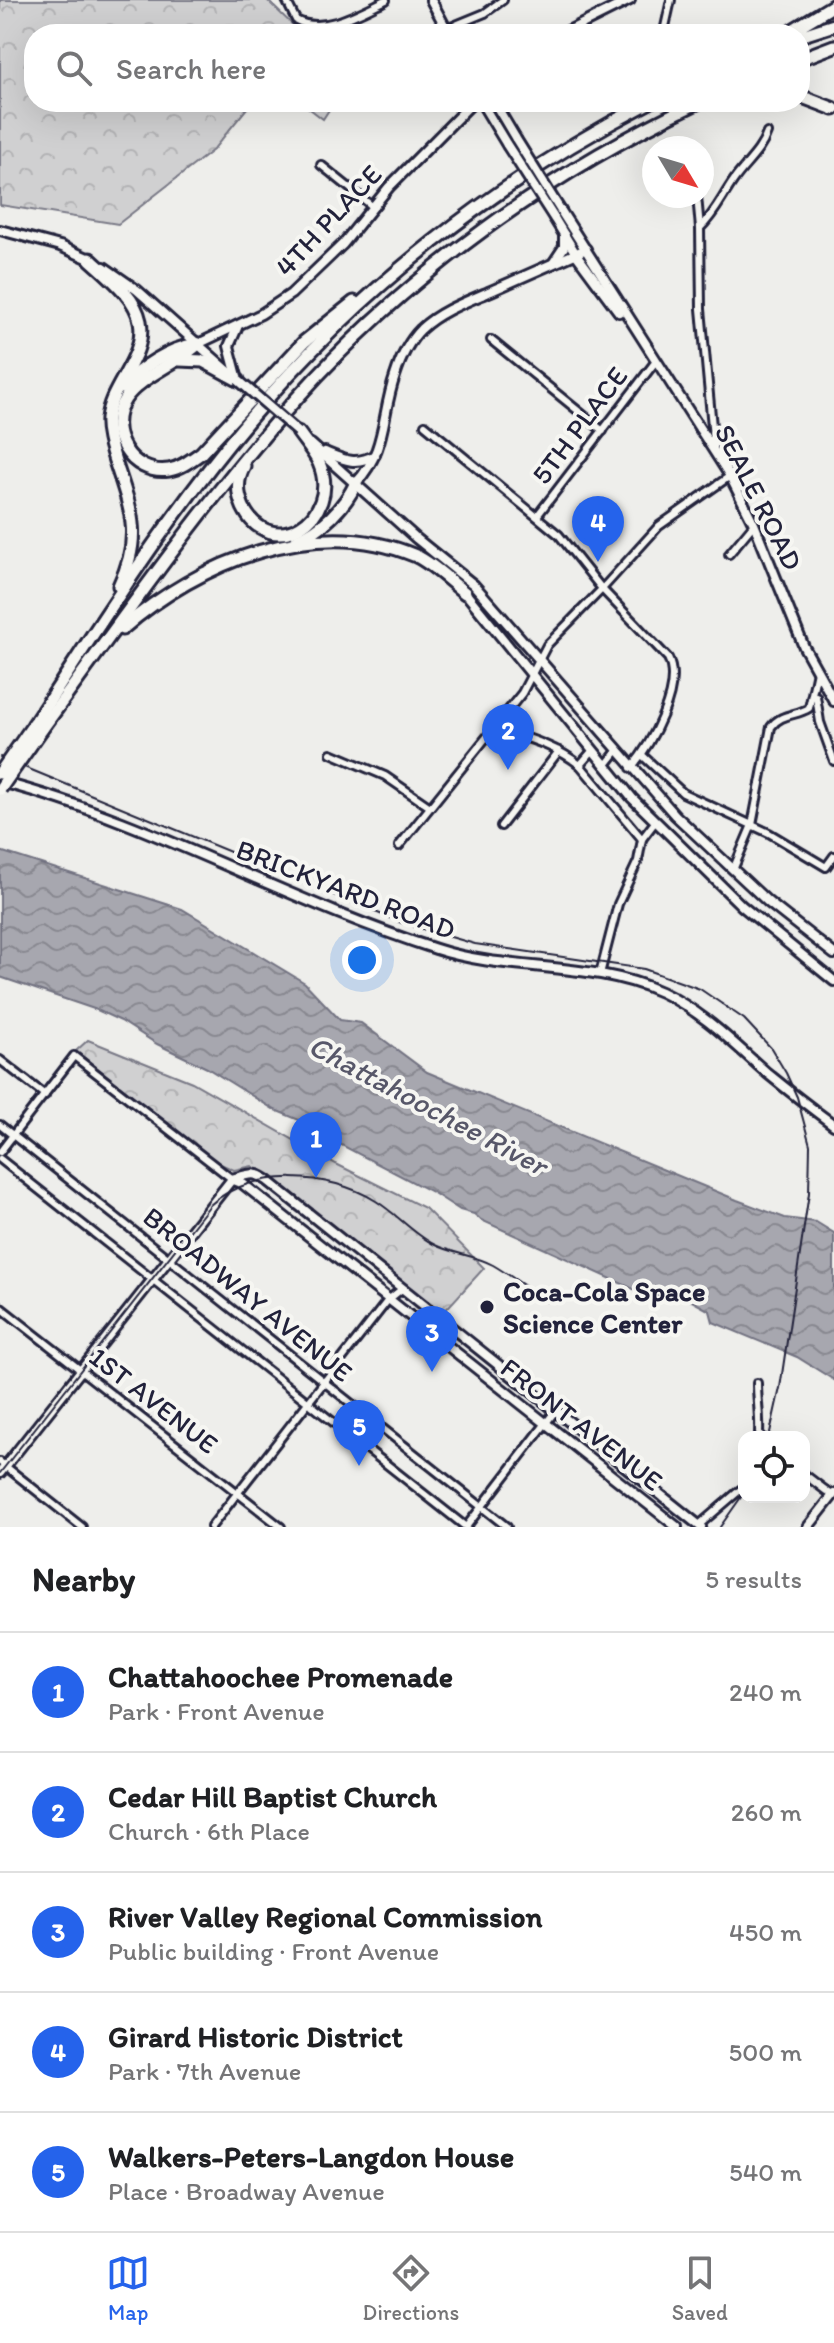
<!DOCTYPE html>
<meta charset="utf-8">
<style>
body{margin:0;font-family:Itim,sans-serif;background:#f6f6f6;color:#202124}
.controls{position:absolute;right:24px;bottom:24px;display:grid;overflow:hidden;border-radius:16px;box-shadow:0 8px 32px #0002}
.controls button{width:72px;height:72px;display:grid;place-items:center;padding:0;border:0;border-bottom:2px solid #e0e0e0;background:#fff;color:#202124;font:40px sans-serif}
.compass{position:absolute;left:642px;top:136px;width:72px;height:72px;border-radius:50%;background:#fff;box-shadow:0 8px 32px #0002;rotate:128deg}
.you{position:absolute;left:362px;top:960px;width:28px;height:28px;margin:-20px;border:6px solid #fff;border-radius:50%;background:#1a73e8;box-shadow:0 0 0 12px #1a73e833}
.badge{display:grid;place-items:center;width:52px;height:52px;border-radius:50%;background:#2563eb;color:#fff;font-size:26px;font-weight:700}
.pin{position:absolute;translate:-50% -66px;filter:drop-shadow(0 2px 4px #0008)}
.pin::after{content:'';position:absolute;top:42px;width:28px;height:24px;background:inherit;clip-path:polygon(0 0,100% 0,50% 100%)}
.list{margin:0;padding:0;list-style:none}
h2{display:flex;justify-content:space-between;align-items:center;height:104px;margin:0;padding:0 32px;font-size:34px}
h2 small{font-size:26px;font-weight:400;color:#757577}
.list li{display:grid;grid-template-columns:52px 1fr auto;gap:24px;align-items:center;box-sizing:border-box;height:120px;padding:0 32px;border-top:2px solid #e0e0e0}
.list b{display:block;font-size:30px;white-space:nowrap}
.list p{margin:0;font-size:26px;white-space:nowrap;color:#757577}
.list em{font-size:26px;font-style:normal;color:#757577}
.icon{flex:none;width:44px;height:44px;fill:none;stroke:currentColor;stroke-width:2;stroke-linecap:round;stroke-linejoin:round}
.map{position:relative;flex:none;width:834px;height:1527px;overflow:hidden}
.search{position:absolute;background:#fff;box-shadow:0 8px 32px #0002;left:24px;right:24px;top:24px;height:88px;display:flex;align-items:center;gap:20px;box-sizing:border-box;padding:0 28px;border-radius:32px;color:#757577;font-size:30px}
.sheet{height:704px;background:#fff}
nav{display:flex;justify-content:space-around;align-items:center;box-sizing:border-box;height:112px;border-top:2px solid #e0e0e0;background:#fff;font-size:22px;color:#757577}
nav a{display:grid;justify-items:center;gap:4px}
nav .on{color:#2563eb}
.map>svg:first-child{display:block}
.green{fill:#d0d0d1;stroke:#797986;stroke-width:2}
.forest{fill:url(#forest-crowns);stroke:#797986;stroke-width:2}
.water{fill:url(#water-waves);stroke:#727281;stroke-width:2}
.lines{fill:none;stroke-linecap:round;stroke-linejoin:round}
.street-casing{stroke:#22223b;stroke-width:12}
.secondary-casing{stroke:#22223b;stroke-width:14}
.highway-casing{stroke:#22223b;stroke-width:17}
.street{stroke:#f6f6f2;stroke-width:6}
.secondary{stroke:#f6f6f2;stroke-width:8}
.highway{stroke:#f6f6f2;stroke-width:11}
.rail{stroke:#22223b;stroke-width:2}
.secondary-bridge-casing{stroke:#22223b;stroke-width:14;stroke-linecap:butt}
.highway-bridge-casing{stroke:#22223b;stroke-width:17;stroke-linecap:butt}
.secondary-bridge{stroke:#f6f6f2;stroke-width:8}
.highway-bridge{stroke:#f6f6f2;stroke-width:11}
.poi-dot{fill:#22223b;stroke:#f6f6f2;stroke-width:3}
.labels{text-anchor:middle;dominant-baseline:central;stroke-width:8;stroke-linejoin:round;paint-order:stroke}
.street-label{font-size:28px;fill:#22223b;stroke:#f6f6f2}
.poi-label{font-size:28px;font-weight:bold;fill:#22223b;stroke:#f6f6f2;text-anchor:start}
.water-label{font-size:30px;font-style:italic;fill:#575769;stroke:#f6f6f2}
</style>
<div class="map">
<svg width="834" height="1527" viewBox="0 0 834 1527">
<defs>
<pattern id="forest-crowns" width="20" height="18" patternUnits="userSpaceOnUse" patternTransform="scale(2)"><rect width="20" height="18" fill="#d0d0d1"/><path d="M2 6a3 3 0 1 1 6 0M12 15a3 3 0 1 1 6 0" fill="none" stroke="#b2b2b4"/></pattern>
<pattern id="water-waves" width="16" height="10" patternUnits="userSpaceOnUse" patternTransform="scale(2)"><rect width="16" height="10" fill="#a7a7af"/><path d="M0 5q4-4 8 0t8 0" fill="none" stroke="#888890"/></pattern>
</defs>
<rect width="100%" height="100%" fill="#eeeeeb"/>
<filter id="ink" filterUnits="userSpaceOnUse"><feTurbulence type="fractalNoise" baseFrequency=".0125" numOctaves="2"/><feDisplacementMap in="SourceGraphic" scale="16" xChannelSelector="R" yChannelSelector="G"/><feConvolveMatrix kernelMatrix="1 2 1 2 8 2 1 2 1" color-interpolation-filters="sRGB"/></filter>
<g filter="url(#ink)">
<path class="green" d="M301,102H334L323,119Z"/>
<g class="forest">
<path d="M0,0H267L302,34H34V102H252L213,150L118,224L0,205Z"/>
<path d="M88,1040L192,1082L336,1164L425,1208L484,1268L442,1314L252,1166L234,1170L216,1162L76,1051Z"/>
</g>
<path class="water" d="M0,851L182,909L305,983L340,1020L361,1023L427,1072L737,1200L785,1218L816,1222L834,1233V1380L797,1357L713,1322L710,1311L672,1290L658,1300L481,1220L474,1214L460,1210L432,1192L322,1135L309,1124L275,1110L207,1068L157,1044L121,1021L97,1010L0,977Z"/>
<g class="lines">
<defs>
<g id="street">
<path d="M286,0L296,20C323,35 361,12 386,0"/>
<path d="M665,27L671,0"/>
<path d="M446,29L485,13L503,0"/>
<path d="M321,165L372,206"/>
<path d="M697,196L700,228L701,309L714,448"/>
<path d="M700,228C715,214 722,197 734,180C745,164 761,152 767,133"/>
<path d="M491,340L603,431"/>
<path d="M425,425L559,535L602,589L668,658C683,688 651,744 631,768"/>
<path d="M537,516L656,361"/>
<path d="M729,554L754,524"/>
<path d="M816,696L820,722L834,761"/>
<path d="M494,727C524,737 555,745 580,765L642,839"/>
<path d="M331,753L385,776L430,807"/>
<path d="M642,755L683,793L769,833L826,867L834,856"/>
<path d="M580,765L593,750"/>
<path d="M605,766L617,751"/>
<path d="M501,826L559,751"/>
<path d="M399,846L522,693L547,645L602,589L659,526L730,476"/>
<path d="M733,870L752,825L771,727C781,713 797,716 809,708L817,671"/>
<path d="M600,974L618,904L638,861L642,839L655,822"/>
<path d="M0,1060L45,1095"/>
<path d="M0,1125L507,1527"/>
<path d="M0,1152L74,1056L232,1179"/>
<path d="M0,1159L466,1527L556,1410"/>
<path d="M0,1307L281,1527"/>
<path d="M757,1383C757,1401 760,1416 759,1433L762,1437"/>
<path d="M0,1462L82,1527"/>
<path d="M804,1474L833,1496"/>
<path d="M699,1525L740,1490L744,1491"/>
<path d="M211,1527L388,1300L403,1288"/>
</g>
<g id="secondary">
<path d="M431,0L449,34"/>
<path d="M562,34L630,0"/>
<path d="M481,102L507,145"/>
<path d="M494,102L516,139"/>
<path d="M561,211L730,476L754,524L804,647L834,701"/>
<path d="M554,218L576,254L619,312"/>
<path d="M0,230L60,246L92,260"/>
<path d="M554,262L564,247V235"/>
<path d="M104,267L137,290L228,371"/>
<path d="M237,328L229,346L238,380"/>
<path d="M198,344L261,314L291,294L343,244L389,187L473,102"/>
<path d="M311,444L417,539L474,585L675,815L768,902L834,954"/>
<path d="M325,452C344,460 356,466 375,455"/>
<path d="M356,483C387,450 381,416 395,376C400,360 409,341 421,329C440,311 468,301 491,291C522,277 554,263 586,249"/>
<path d="M463,590L632,798L742,906L834,981"/>
<path d="M1,782C151,821 288,902 436,949C509,973 591,960 661,992C702,1011 734,1044 767,1073C789,1091 811,1108 834,1125"/>
<path d="M232,1179C248,1175 253,1170 267,1180L701,1527"/>
<path d="M233,1180L243,1184L677,1527"/>
<path d="M0,1473L232,1179"/>
<path d="M808,1527L834,1494"/>
</g>
<g id="highway">
<path d="M786,34L834,5"/>
<path d="M800,36L834,25"/>
<path d="M800,59L834,46"/>
<path d="M800,96L834,109"/>
<path d="M90,259C108,276 135,296 140,321C147,357 110,385 107,419C106,433 111,448 115,461C131,510 143,536 119,586"/>
<path d="M198,344C178,363 139,377 125,399C104,431 131,476 169,470C181,468 191,460 201,453L304,342L354,302"/>
<path d="M179,360L203,361L238,380"/>
<path d="M121,388C141,367 168,349 197,344"/>
<path d="M244,466C236,480 237,493 243,507C270,563 343,519 319,463C314,452 305,442 298,432"/>
<path d="M297,540C322,530 344,508 356,483"/>
<path d="M122,629C199,562 316,513 416,556C433,564 450,581 465,593"/>
<path d="M34,724C102,621 168,515 248,421C359,289 497,181 650,102"/>
<path d="M42,729C124,617 204,502 297,398C408,274 549,173 699,102"/>
</g>
</defs>
<use href="#street" class="street-casing"/>
<use href="#secondary" class="secondary-casing"/>
<use href="#highway" class="highway-casing"/>
<use href="#street" class="street"/>
<use href="#secondary" class="secondary"/>
<use href="#highway" class="highway"/>
<g class="rail">
<path d="M0,757L402,923L475,944L644,969L700,989L744,1019L771,1048L786,1073L797,1097L810,1145L809,1193L780,1388L769,1437"/>
<path d="M0,1473L210,1205C252,1167 330,1172 376,1201C397,1214 413,1234 435,1245C453,1254 475,1255 493,1265C512,1276 529,1290 548,1302"/>
<path d="M720,1527L744,1493"/>
</g>
<defs>
<g id="secondary-bridge">
<path d="M516,139L561,211"/>
<path d="M507,145L554,218"/>
<path d="M238,380L298,432"/>
</g>
<g id="highway-bridge">
<path d="M0,773L34,724"/>
<path d="M0,789L42,729"/>
</g>
</defs>
<use href="#secondary-bridge" class="secondary-bridge-casing"/>
<use href="#highway-bridge" class="highway-bridge-casing"/>
<use href="#secondary-bridge" class="secondary-bridge"/>
<use href="#highway-bridge" class="highway-bridge"/>
</g>
</g>
<circle class="poi-dot" cx="487" cy="1307" r="8"/>
<g class="labels">
<g class="street-label">
<text transform="translate(328 220) rotate(-47)">4TH PLACE</text>
<text transform="translate(579 425) rotate(-53)">5TH PLACE</text>
<text transform="translate(759 497) rotate(63)">SEALE ROAD</text>
<text transform="translate(346 889) rotate(21)">BRICKYARD ROAD</text>
<text transform="translate(248 1294) rotate(39)">BROADWAY AVENUE</text>
<text transform="translate(154 1400) rotate(38)">1ST AVENUE</text>
<text transform="translate(582 1424) rotate(38)">FRONT AVENUE</text>
</g>
<g class="poi-label">
<text x="503" y="1291">Coca-Cola Space<tspan x="503" dy="32">Science Center</tspan></text>
</g>
<g class="water-label">
<text transform="translate(428 1105) rotate(28)">Chattahoochee River</text>
</g>
</g>
</svg>
<div class="controls">
<button><svg class="icon" aria-label="locate" viewBox="0 0 24 24"><circle cx="12" cy="12" r="6"/><path d="M12 2v4M12 18v4M2 12h4M18 12h4"/></svg></button>
</div>
<svg class="compass" viewBox="-18 -18 36 36"><path d="M0-13l5 13h-10z" fill="#e53935"/><path d="M0 13l5-13h-10z" fill="#757577"/></svg>
<div class="you"></div>
<div class="pin badge" style="left:316px;top:1178px">1</div>
<div class="pin badge" style="left:508px;top:770px">2</div>
<div class="pin badge" style="left:432px;top:1372px">3</div>
<div class="pin badge" style="left:598px;top:562px">4</div>
<div class="pin badge" style="left:359px;top:1466px">5</div>
<div class="search"><svg class="icon" aria-label="search" viewBox="0 0 24 24"><circle cx="10" cy="10" r="6"/><path d="M15 15l6 6"/></svg>Search here</div>
</div>
<section class="sheet">
<h2>Nearby<small>5 results</small></h2>
<ul class="list">
<li><span class="badge">1</span><div><b>Chattahoochee Promenade</b><p>Park · Front Avenue</p></div><em>240 m</em></li>
<li><span class="badge">2</span><div><b>Cedar Hill Baptist Church</b><p>Church · 6th Place</p></div><em>260 m</em></li>
<li><span class="badge">3</span><div><b>River Valley Regional Commission</b><p>Public building · Front Avenue</p></div><em>450 m</em></li>
<li><span class="badge">4</span><div><b>Girard Historic District</b><p>Park · 7th Avenue</p></div><em>500 m</em></li>
<li><span class="badge">5</span><div><b>Walkers-Peters-Langdon House</b><p>Place · Broadway Avenue</p></div><em>540 m</em></li>
</ul>
</section>
<nav>
<a class="on"><svg class="icon" aria-label="map" viewBox="0 0 24 24"><path d="M3 6l6-2 6 2 6-2v14l-6 2-6-2-6 2zM9 4v14M15 6v14"/></svg>Map</a>
<a><svg class="icon" aria-label="directions" viewBox="0 0 24 24"><path d="M12 3l9 9-9 9-9-9zM9 14v-3h6M13 9l2 2-2 2"/></svg>Directions</a>
<a><svg class="icon" aria-label="saved" viewBox="0 0 24 24"><path d="M7 4h10v16l-5-4-5 4z"/></svg>Saved</a>
</nav>
